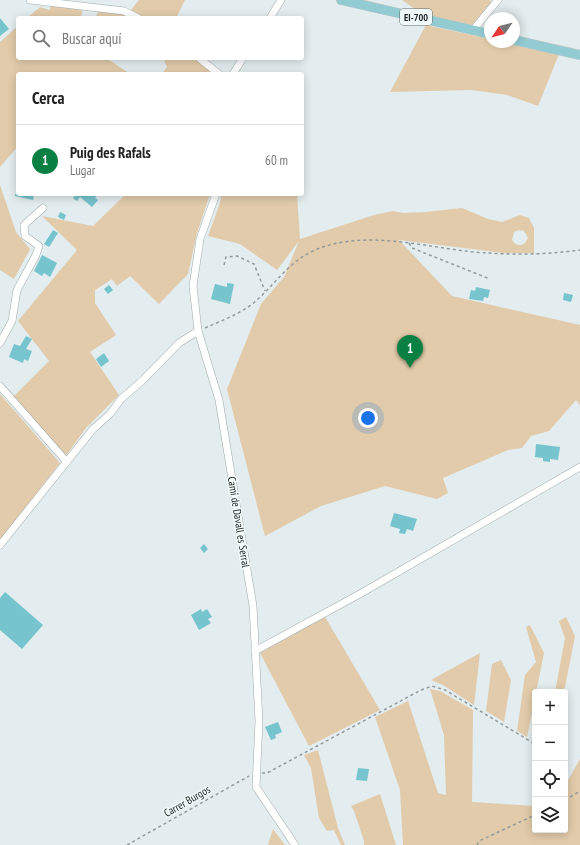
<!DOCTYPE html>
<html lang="es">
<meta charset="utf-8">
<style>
body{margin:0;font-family:"PT Sans Narrow",sans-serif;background:#f6f6f6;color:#222}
.controls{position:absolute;right:12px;bottom:12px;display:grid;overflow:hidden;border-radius:4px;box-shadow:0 2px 10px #0003}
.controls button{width:36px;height:36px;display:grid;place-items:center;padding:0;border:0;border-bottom:1px solid #e0e0e0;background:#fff;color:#222;font:20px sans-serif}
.compass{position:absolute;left:484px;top:12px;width:36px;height:36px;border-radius:50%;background:#fff;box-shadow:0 2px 10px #0003;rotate:235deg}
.you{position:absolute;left:368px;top:418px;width:14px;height:14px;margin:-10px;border:3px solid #fff;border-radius:50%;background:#1a73e8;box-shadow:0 0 0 6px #1a73e833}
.badge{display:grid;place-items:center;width:26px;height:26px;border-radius:50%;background:#0b8043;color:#fff;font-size:13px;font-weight:700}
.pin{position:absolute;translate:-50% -33px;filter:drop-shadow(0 1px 2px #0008)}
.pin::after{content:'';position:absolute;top:21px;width:14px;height:12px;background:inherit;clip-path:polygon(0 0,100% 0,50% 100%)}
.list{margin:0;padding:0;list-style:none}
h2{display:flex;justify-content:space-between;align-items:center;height:52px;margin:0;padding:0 16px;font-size:17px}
h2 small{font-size:13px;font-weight:400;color:#767676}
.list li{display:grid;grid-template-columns:26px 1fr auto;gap:12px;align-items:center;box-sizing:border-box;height:72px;padding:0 16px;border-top:1px solid #e0e0e0}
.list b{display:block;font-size:15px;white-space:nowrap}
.list p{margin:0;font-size:13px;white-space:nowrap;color:#767676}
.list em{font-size:13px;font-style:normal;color:#767676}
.icon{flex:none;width:22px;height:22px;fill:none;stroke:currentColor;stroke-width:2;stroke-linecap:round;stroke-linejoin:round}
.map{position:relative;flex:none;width:580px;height:845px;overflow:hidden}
.search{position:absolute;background:#fff;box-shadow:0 2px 10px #0003;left:16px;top:16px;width:288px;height:44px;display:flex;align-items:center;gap:10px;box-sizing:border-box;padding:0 14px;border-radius:4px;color:#767676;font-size:15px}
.panel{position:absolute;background:#fff;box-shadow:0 2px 10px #0003;left:16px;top:72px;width:288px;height:124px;border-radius:4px}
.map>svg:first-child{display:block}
.green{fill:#e1cbaa;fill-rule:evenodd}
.building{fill:#76c4ce}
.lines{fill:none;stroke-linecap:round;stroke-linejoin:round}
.minor-casing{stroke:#a1aaab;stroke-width:8}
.major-casing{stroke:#c6c7c7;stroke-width:10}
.path{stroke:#939a9c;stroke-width:1.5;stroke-dasharray:3 3;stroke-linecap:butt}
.minor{stroke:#fff;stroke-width:7}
.major{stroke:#93cbd3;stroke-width:9}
.labels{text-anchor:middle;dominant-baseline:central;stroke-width:3;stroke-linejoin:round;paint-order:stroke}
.shield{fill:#f0fafb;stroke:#606667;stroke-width:1}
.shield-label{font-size:10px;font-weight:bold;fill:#232627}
.street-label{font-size:11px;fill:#232627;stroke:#f0fafb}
</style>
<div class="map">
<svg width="580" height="845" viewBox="0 0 580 845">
<rect width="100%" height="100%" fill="#e3ecee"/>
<g class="green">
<path d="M139,0H185L176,18H144L131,10Z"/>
<path d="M355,0H365L413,12L415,9L402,0H490L492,4L476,24L468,26Z"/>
<path d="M51,4L83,7L81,18H27L40,7L50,10Z"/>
<path d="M99,10L127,14L124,18H95Z"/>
<path d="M426,25L490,39V42H503L559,54L538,106L507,95L471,90L390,92Z"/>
<path d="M18,26V58H106L130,74H18V146L0,167V42Z"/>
<path d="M163,58H194L216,74H162L167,67Z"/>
<path d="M0,185L16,232L30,249L14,279L0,270Z"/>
<path d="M126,194H210L197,233L188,274L159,304L130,276L117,286L112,279L95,290V303L116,335L90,352L119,395L86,428L65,457L13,397L49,361L18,321L77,250L42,216L93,226Z"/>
<path d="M221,194H297L300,239L374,215L393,211L403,213L426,212L462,208L488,219L502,222L520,215L529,218L534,228V253H504L399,240L452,296L580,325V405L576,400L549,431L531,436L522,448L508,450L443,478L448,493L437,499L385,486L321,506L265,536L227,389L261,304L284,277L299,241L277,270L240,244L208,236L221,200ZM519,230L524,231L528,238L525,243C520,247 515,245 512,240L514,232Z"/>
<path d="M0,394L60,463L0,540Z"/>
<path d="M325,617L380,710L309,746L260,653Z"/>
<path d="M566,617L575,636L564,692H555L565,638L559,621Z"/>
<path d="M530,625L544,653L527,737L517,731L525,675L536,662L526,627Z"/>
<path d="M480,653L474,705L443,685L431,680Z"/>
<path d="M501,660L511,680L504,722L486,711L492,664Z"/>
<path d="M430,689L440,691L473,710L472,802L535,806V830H565V786L580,759V845H403L400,790L375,717L408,701L438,793L446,795L444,735Z"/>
<path d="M318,750L338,828L345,845H341L334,830L327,831L319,818L311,768L304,755Z"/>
<path d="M380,794L396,845H364V841L354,811L351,806Z"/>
<path d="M273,829L285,845H268Z"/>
</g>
<g class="building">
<path d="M0,18L9,29L0,36Z"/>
<path d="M15,194H34L33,200L15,196Z"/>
<path d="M76,194H98L95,198L98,200L92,207L80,197L77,201L73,198Z"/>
<path d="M60,212L66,215L64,220L58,217Z"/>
<path d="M53,230L58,233L49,247L44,244Z"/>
<path d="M42,255L57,263L50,277L44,273L42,276L34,271Z"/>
<path d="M227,283L234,284L230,304L211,299L215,284L227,287Z"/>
<path d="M109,285L113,290L108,294L104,289Z"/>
<path d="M476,287L490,290L488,298L484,297L483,301L469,299L471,290L475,291Z"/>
<path d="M564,293L573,295L571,302L563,300Z"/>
<path d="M26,336L32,339L26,349L32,351L28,361L24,359L23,363L9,357L14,344L20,346Z"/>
<path d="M104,353L109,361L101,367L96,359Z"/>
<path d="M536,444L560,447L558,460L550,459V462L543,461V458L535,457Z"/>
<path d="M394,513L417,519L413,531L407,529L405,534L399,533L400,529L390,526Z"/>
<path d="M204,544L208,549L204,553L200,548Z"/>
<path d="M5,592L43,625L22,649L0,630V598Z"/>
<path d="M201,609L202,612L207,609L212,617L208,619L211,623L199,630L191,615Z"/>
<path d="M278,722L282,732L275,735L276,738L271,740L265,727Z"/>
<path d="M358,768L369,769L367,781L356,780Z"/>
</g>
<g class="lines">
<defs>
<g id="minor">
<path d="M30,0L124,11L138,18"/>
<path d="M270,18L281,0"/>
<path d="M473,30L498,0"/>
<path d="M199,58L219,74"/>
<path d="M233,74L243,58"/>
<path d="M216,194L200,239L193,286L198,331L219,400L253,606L259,721L256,787L295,845"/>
<path d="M0,343L12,321L17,290L36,255L39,246L25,236L24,225L43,208"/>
<path d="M0,386L67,462"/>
<path d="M0,545L93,429L110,414L121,399L142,381L179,343L198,331"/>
<path d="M255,651L358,595L580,467"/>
</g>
<g id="major">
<path d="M341,0L490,34"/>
<path d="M514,40L580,55"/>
</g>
</defs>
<use href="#minor" class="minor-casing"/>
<use href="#major" class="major-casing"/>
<g class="path">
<path d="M409,243L412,248L490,279"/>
<path d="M224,265L226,257L237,256L254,264L265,291"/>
<path d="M205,328C221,321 237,315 251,305C274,287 286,263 315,250C364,229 424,247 474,252C510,255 544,255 580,250"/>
<path d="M262,773H267L421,690L432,686L445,690L535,744"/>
<path d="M565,800L580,791"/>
<path d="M127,845L249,776"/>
<path d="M477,845L479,841L535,815"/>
</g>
<use href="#minor" class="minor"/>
<use href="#major" class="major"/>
</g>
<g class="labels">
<rect class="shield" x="400" y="9" width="32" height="16" rx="3"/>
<g class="shield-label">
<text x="416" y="17">EI-700</text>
</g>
<g class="street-label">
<text transform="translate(239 522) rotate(81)">Camí de Davall es Serral</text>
<text transform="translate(187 801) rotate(-30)">Carrer Burgos</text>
</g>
</g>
</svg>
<div class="controls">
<button>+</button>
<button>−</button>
<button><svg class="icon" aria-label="locate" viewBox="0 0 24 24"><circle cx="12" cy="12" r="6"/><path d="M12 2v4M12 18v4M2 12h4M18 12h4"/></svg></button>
<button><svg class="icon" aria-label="layers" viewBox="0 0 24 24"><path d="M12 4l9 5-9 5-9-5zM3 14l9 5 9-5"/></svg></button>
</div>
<svg class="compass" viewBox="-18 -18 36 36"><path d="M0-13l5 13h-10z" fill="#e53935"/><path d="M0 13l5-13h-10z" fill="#767676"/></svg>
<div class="you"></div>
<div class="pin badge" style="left:410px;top:368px">1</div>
<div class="search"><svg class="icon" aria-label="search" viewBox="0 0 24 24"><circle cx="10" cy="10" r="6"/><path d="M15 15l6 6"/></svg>Buscar aquí</div>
<section class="panel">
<h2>Cerca<small></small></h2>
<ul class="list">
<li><span class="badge">1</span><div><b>Puig des Rafals</b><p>Lugar</p></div><em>60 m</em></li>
</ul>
</section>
</div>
